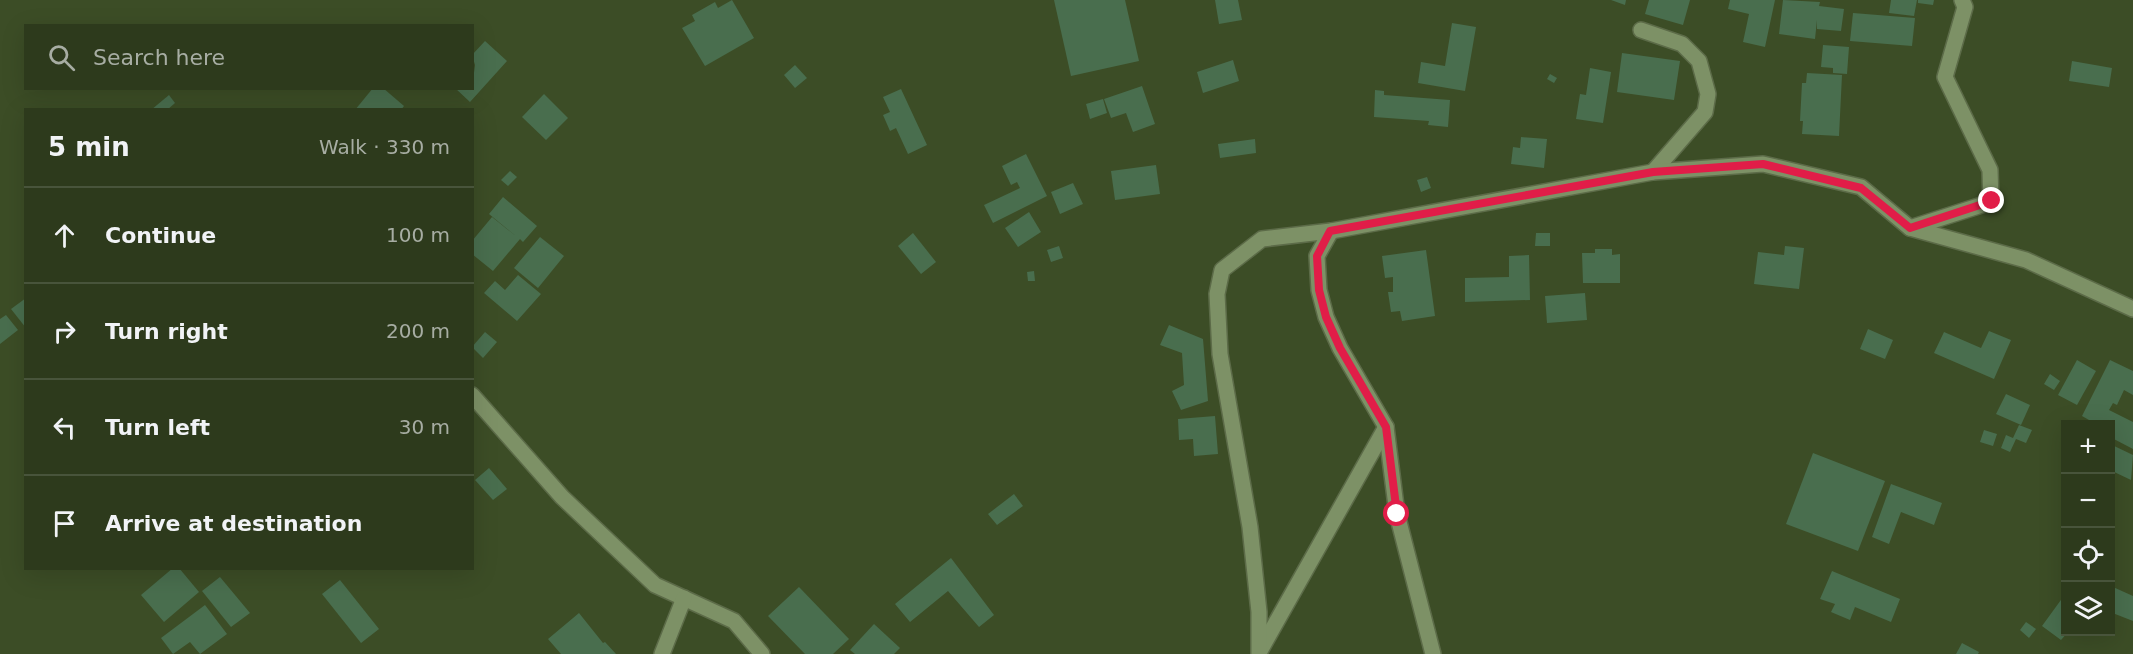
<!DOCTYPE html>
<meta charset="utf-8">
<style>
body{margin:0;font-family:"DejaVu Sans",sans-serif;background:#394529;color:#f1f3f6}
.controls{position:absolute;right:18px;bottom:18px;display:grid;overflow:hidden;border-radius:0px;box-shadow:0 6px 24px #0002}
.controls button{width:54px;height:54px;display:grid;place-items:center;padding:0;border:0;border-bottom:2px solid #48543b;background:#2d3a1c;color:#f1f3f6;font:30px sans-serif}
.stop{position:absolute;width:18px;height:18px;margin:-14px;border:4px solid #e11d48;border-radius:50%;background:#fff}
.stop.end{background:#e11d48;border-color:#fff;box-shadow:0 2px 6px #0008}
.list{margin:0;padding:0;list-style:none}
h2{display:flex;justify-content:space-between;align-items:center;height:78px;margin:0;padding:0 24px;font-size:26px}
h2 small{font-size:20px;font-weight:400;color:#a7ada3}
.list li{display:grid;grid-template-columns:39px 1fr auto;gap:18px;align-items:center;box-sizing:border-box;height:96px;padding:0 24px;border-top:2px solid #48543b}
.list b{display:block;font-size:22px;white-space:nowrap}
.list em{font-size:20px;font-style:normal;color:#a7ada3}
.icon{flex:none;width:33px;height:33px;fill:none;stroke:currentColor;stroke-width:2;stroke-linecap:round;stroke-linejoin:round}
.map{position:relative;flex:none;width:2133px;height:654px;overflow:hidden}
.search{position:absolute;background:#2d3a1c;box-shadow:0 6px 24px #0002;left:24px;top:24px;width:450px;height:66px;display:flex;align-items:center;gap:15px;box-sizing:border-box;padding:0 21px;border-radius:0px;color:#a7ada3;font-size:22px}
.panel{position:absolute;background:#2d3a1c;box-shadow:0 6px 24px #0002;left:24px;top:108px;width:450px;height:462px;border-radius:0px}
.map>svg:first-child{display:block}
.building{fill:#496e4e}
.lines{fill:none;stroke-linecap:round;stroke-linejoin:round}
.minor-casing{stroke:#5c6b48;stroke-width:18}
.minor{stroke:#7d9166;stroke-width:15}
.route{stroke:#e11d48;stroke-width:8}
</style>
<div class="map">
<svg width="2133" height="654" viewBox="0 0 2133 654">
<rect width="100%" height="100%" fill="#3c4d26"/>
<g class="building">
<path d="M732,0L754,38L705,66L682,28L695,21L692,15L715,2L718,8Z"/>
<path d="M1054,0H1125L1139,61L1071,76Z"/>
<path d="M1215,0H1238L1242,20L1219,24Z"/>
<path d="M1611,0H1626L1625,5Z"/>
<path d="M1649,0H1690L1683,25L1645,14Z"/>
<path d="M1730,0H1775L1765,47L1743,42L1749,14L1728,9Z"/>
<path d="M1783,0L1820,2L1819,6L1844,9L1841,31L1817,29V20L1815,39L1779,34Z"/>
<path d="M1891,0H1917L1914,16L1889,13Z"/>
<path d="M1918,0H1934L1933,5L1918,3Z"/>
<path d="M1853,13L1915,18L1912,46L1850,41Z"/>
<path d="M1452,23L1476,27L1465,91L1418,83L1421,62L1445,66Z"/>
<path d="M485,41L507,61L470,102L455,88H472L475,65L472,55Z"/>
<path d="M1823,45L1849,47L1847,74L1833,73V68L1821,67Z"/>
<path d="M1622,53L1680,61L1674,100L1617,92Z"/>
<path d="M1233,60L1239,81L1203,93L1197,72Z"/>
<path d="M2072,61L2112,68L2109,87L2069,81Z"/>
<path d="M795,65L807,78L795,88L784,75Z"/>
<path d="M1590,68L1611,72L1603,123L1576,119L1580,94L1586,95Z"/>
<path d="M1807,73L1842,75L1839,136L1802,134L1803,121H1800L1802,83H1806Z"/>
<path d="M1550,74L1557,78L1554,83L1547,79Z"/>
<path d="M1142,86L1155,124L1133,132L1126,113L1111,118L1104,99Z"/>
<path d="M373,88H383L404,106L401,110H355Z"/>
<path d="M901,89L927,145L908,154L896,128L890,131L883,115L890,112L883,97Z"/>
<path d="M1375,90L1384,91V95L1450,100L1448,127L1428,125L1429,121L1374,117Z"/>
<path d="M544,94L568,118L546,140L522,117Z"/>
<path d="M169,95L175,103L167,110H151Z"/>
<path d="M1103,99L1107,113L1090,119L1086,104Z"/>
<path d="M1521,137L1547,139L1544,168L1511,164L1513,147L1520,148Z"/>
<path d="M1255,139L1256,153L1220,158L1218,144Z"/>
<path d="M1026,154L1047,196L993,223L984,205L1020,188L1017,182L1011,185L1002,166Z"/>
<path d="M1156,165L1160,194L1115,200L1111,171Z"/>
<path d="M510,171L517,177L508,186L501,180Z"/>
<path d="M1427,177L1431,188L1421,192L1417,180Z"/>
<path d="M1073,183L1083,204L1060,214L1051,192Z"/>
<path d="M503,197L537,226L523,242L520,239L493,271L472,254V241L492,217L517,237L489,214Z"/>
<path d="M1029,212L1041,232L1018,247L1005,228Z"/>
<path d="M913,233L936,262L921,274L898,246Z"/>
<path d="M1536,233H1550V246H1535Z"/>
<path d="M540,237L564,256L538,288L514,268Z"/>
<path d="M1059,246L1063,258L1051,262L1047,250Z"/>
<path d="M1785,246L1804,248L1799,289L1754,284L1758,252L1784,255Z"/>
<path d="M1595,249H1612V255L1620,254V283H1583L1582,253H1595Z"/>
<path d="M1426,250L1435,316L1402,321L1400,311L1391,312L1388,292H1393V277L1385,278L1382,256Z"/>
<path d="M1529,255L1530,300L1465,302V278L1509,277V256Z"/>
<path d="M1034,271L1035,281H1028L1027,272Z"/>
<path d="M518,275L541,294L517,321L484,293L495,281L505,290Z"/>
<path d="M1585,293L1587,320L1547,323L1545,296Z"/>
<path d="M26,298V328L11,309Z"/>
<path d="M6,315L18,330L0,344V319Z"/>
<path d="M1169,325L1203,339L1208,401L1181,410L1172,391L1184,385L1182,353L1160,345Z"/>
<path d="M1868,329L1893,340L1885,359L1860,349Z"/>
<path d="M1989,331L2011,340L1994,379L1934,353L1944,332L1981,348Z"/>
<path d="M485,332L497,342L483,358L472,347Z"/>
<path d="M2077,360L2096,371L2077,405L2058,395Z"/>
<path d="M2110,360L2133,371V395L2124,390L2117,405L2113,403L2109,410L2133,422V449L2110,437V424H2087L2089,420L2082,416Z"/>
<path d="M2050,374L2060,381L2054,390L2044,384Z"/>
<path d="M2006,394L2030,405L2021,425L1996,414Z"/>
<path d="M1215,416L1218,454L1194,456L1193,439L1179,440L1178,419Z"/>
<path d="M2019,425L2032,430L2026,443L2016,439L2010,452L2001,448L2006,435L2013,438Z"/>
<path d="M1984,430L1997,434L1993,446L1980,442Z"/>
<path d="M2110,444L2133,455L2131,480L2110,470Z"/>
<path d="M1813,453L1885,481L1858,551L1786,524Z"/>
<path d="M489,468L507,489L493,500L475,480Z"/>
<path d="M1891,484L1942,503L1934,525L1901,512L1889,544L1872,537Z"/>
<path d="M1014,494L1023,506L997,525L988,514Z"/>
<path d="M951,558L994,615L979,627L948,591L910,622L895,604Z"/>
<path d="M173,568H179L199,592L164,622L141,595Z"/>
<path d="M1832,571L1900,599L1891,622L1855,607L1850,620L1831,612L1835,604L1820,599Z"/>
<path d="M220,577L250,613L231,627L202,591Z"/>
<path d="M340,580L379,629L361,643L322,594Z"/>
<path d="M799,587L849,639L833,654H805L768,616Z"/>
<path d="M2113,587L2133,596V621L2110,612Z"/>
<path d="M2066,593V632H2068L2061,640L2042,626Z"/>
<path d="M205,605L227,634L200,654L190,642L173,654L161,638Z"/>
<path d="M579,613L603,643L605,642L616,654H561L548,639Z"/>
<path d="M2026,622L2036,629L2029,638L2020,630Z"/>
<path d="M874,624L900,648L894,654H855L850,650Z"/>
<path d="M1962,643L1979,652L1978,654H1956Z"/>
</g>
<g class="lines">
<defs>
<g id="minor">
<path d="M1641,30L1682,44L1699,61L1708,94L1705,112L1653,172"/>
<path d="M1910,228L1991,202L1990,170L1945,77L1965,7L1962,0"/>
<path d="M1331,231L1317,256L1319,290L1326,317L1340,348L1386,427L1397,514L1433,654"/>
<path d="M472,395L562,497L655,585L734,621L762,654"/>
<path d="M1260,651L1386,427"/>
<path d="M662,654L684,598"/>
<path d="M1259,654V612L1250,527L1220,354L1217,294L1222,270L1262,239L1331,231L1653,172L1763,164L1861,187L1910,228L2026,260L2133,309"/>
</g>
</defs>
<use href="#minor" class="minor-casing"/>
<use href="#minor" class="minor"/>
</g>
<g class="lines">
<path class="route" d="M1397,514L1386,427L1340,348L1326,317L1319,290L1317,256L1330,231L1653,172L1763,164L1861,188L1910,228L1992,201"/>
</g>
</svg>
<div class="controls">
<button>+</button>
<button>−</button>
<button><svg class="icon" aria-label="locate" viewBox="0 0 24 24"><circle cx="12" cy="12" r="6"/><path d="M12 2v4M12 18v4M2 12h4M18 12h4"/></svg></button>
<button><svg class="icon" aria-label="layers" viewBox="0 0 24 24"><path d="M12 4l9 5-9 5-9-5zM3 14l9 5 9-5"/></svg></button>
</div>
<div class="stop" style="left:1397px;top:514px"></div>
<div class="stop end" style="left:1992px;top:201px"></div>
<div class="search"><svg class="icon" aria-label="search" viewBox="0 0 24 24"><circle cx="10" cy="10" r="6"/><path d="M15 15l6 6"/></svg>Search here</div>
<section class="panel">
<h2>5 min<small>Walk · 330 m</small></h2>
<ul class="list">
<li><svg class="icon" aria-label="ahead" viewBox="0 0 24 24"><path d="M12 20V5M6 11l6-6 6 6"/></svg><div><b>Continue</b></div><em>100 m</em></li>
<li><svg class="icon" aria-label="right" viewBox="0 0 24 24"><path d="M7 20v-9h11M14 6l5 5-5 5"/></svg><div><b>Turn right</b></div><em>200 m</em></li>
<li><svg class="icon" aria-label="left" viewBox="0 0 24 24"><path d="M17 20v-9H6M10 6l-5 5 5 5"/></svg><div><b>Turn left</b></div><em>30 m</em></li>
<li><svg class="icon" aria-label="arrive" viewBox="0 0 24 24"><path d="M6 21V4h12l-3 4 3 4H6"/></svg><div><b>Arrive at destination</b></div></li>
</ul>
</section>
</div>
